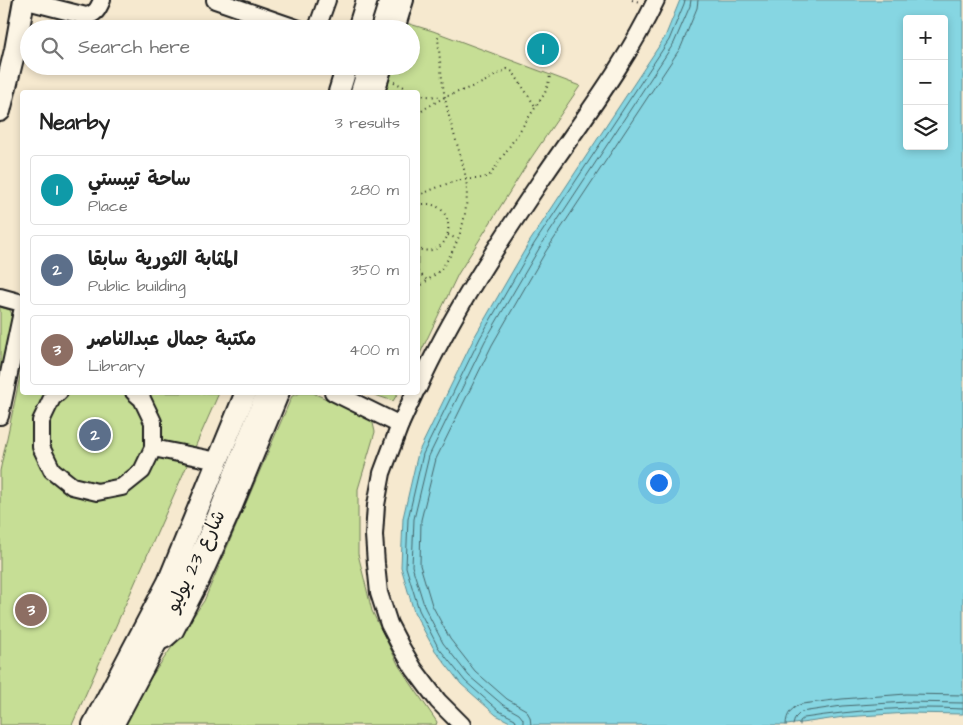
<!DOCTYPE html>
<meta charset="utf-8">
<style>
body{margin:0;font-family:"Architects Daughter","Playpen Sans Arabic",sans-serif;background:#f6f6f6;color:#222}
.controls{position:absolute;right:15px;top:15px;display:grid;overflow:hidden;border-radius:5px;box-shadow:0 2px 8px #0003}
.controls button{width:45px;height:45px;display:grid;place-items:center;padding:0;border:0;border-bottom:1px solid #e0e0e0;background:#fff;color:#222;font:25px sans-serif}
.you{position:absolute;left:658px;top:482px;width:18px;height:18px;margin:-12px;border:4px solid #fff;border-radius:50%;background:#1a73e8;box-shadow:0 0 0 8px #1a73e833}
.badge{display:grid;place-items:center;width:32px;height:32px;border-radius:50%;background:#c8321e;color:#fff;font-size:16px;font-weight:700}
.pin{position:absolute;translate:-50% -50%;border:2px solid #fff;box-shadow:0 1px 5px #0006}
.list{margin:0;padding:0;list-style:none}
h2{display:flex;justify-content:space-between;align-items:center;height:65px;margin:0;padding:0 20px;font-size:21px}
h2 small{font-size:16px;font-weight:400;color:#767676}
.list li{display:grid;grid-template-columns:32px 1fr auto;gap:15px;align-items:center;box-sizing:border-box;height:70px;margin:0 10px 10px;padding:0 10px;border:1px solid #e0e0e0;border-radius:5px}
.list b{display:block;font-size:19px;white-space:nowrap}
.list p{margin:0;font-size:16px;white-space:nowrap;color:#767676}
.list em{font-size:16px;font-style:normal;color:#767676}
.icon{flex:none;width:28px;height:28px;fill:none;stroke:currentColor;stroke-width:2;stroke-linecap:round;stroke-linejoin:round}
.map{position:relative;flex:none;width:963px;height:725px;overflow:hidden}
.search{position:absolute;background:#fff;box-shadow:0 2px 8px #0003;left:20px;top:20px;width:400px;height:55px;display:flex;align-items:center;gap:12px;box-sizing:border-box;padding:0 18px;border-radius:28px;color:#767676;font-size:19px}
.panel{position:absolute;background:#fff;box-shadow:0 2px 8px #0003;left:20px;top:90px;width:400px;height:305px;border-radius:5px}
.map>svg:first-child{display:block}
.green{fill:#c6de95;stroke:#717d58}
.water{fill:#86d6e2;stroke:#5c8c93;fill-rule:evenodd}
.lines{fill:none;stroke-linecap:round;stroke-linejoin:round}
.shore{stroke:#46666b;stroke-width:1}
.minor-casing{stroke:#1c1c1c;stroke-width:20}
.major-casing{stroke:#1c1c1c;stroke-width:24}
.path{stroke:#1c1c1c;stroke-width:2;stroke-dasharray:1 4;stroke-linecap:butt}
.minor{stroke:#fcf5e5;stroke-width:16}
.major{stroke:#fcf5e5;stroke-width:20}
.labels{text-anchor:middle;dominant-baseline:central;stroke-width:4;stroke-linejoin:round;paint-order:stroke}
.street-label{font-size:19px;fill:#1c1c1c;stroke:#fcf5e5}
</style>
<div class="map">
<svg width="963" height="725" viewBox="0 0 963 725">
<rect width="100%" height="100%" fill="#f6e9cf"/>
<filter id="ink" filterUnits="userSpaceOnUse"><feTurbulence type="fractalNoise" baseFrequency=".02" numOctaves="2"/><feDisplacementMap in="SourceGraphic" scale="10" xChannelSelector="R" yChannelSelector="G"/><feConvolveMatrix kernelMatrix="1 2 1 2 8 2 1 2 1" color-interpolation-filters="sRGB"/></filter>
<g filter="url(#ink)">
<g class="green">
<path d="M403,22L433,31L580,86L529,161L458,274L418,358V92H382L390,66H411V29H401Z"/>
<path d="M0,307L10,310L16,324L0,393Z"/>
<path d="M22,367V392L219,393L72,725H0V471Z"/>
<path d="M301,393H313L372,419L375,432L358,489V554L372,611L399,666L437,722L436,725H124L140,693L204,601L292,396Z"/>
<path d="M369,393L398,392V393L393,401Z"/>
</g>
<path class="water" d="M680,0H963V714L908,713L844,717L787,725H516L496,715L461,684L434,649L414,612L401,567L403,518L418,453L475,336L530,241L665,37ZM907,19H944V146H907Z"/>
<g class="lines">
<g class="shore">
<path d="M517,725L515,719L499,711L465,681L438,647L419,610L406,567L408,519L423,454L480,338L534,244L669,40L684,4L685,0"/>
<path d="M523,725V719L519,714L503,705L469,676L443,643L425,608L412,566L414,519L429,456L485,341L540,247L674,43L690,6L691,0"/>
<path d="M531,725L530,717L526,710L507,699L475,671L450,639L432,605L420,565L421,520L436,459L492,345L546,251L681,47L697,8L698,0"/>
<path d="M786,725C786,714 792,707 802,704L842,699L906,694L963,695"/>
<path d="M793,725L795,718L801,712L842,706L907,702L963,703"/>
<path d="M800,725V721L804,718C857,710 910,706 963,709"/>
</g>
<defs>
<g id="minor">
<path d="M23,0L86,16C96,14 98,9 102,0"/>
<path d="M215,0L299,29"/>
<path d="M314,29L317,28L327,0"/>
<path d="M396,29L405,0"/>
<path d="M376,92L384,66"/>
<path d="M0,297L22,303"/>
<path d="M418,388C452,313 498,244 544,176C583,119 626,63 656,0"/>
<path d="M59,392L52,398L41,421V447L52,470L72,486L97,492L122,487L142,471L153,448V422L142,399L134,392"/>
<path d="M333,392L400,425"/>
<path d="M415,392L400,425L382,473L376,505L374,535L376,564L379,593L389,624L401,647L414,669L438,701L462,725"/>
<path d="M0,416L22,312"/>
<path d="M153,448L218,461"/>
<path d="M155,644L166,639L175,631L202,578L232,511L281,392"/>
</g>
<g id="major">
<path d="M358,29L367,0"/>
<path d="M381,29L390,0"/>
<path d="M339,92L347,66"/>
<path d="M361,92L369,66"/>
<path d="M0,111L15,50L24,0"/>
<path d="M93,725L168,582L246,392"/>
<path d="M113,725L181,596L215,523L267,392"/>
</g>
</defs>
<use href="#minor" class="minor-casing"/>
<use href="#major" class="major-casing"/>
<g class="path">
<path d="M632,0L640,2"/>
<path d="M394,82L414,92"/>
<path d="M418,94L426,96L442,97"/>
<path d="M418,114L426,108L445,97L482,83L507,69L513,72L535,106"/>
<path d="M418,196C430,190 443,185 456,181C467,178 482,181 491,174L545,93L548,84L550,76"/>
<path d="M418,205C459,195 458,261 418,249"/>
<path d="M448,235L457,239"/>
<path d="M418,272L427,280"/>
<path d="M418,288C425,282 434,276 441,269C460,245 470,209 466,179C462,156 453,134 448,112C442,87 440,62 438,37"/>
</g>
<use href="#minor" class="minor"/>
<use href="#major" class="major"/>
</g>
</g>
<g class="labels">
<g class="street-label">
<text transform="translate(196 561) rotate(-64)">شارع 23 يوليو</text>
</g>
</g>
</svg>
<div class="controls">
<button>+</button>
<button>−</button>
<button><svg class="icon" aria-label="layers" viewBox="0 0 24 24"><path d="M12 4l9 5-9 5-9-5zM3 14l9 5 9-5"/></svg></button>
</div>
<div class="you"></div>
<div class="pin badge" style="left:543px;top:49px;background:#0f9aa8">1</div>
<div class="pin badge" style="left:95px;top:435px;background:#5c6f8a">2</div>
<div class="pin badge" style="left:31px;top:610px;background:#8d6e63">3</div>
<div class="search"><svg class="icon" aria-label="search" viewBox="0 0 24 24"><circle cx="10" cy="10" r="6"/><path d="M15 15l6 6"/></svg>Search here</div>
<section class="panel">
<h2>Nearby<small>3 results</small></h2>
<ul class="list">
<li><span class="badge" style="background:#0f9aa8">1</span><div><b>ساحة تيبستي</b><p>Place</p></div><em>280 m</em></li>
<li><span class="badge" style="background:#5c6f8a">2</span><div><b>المثابة الثورية سابقا</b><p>Public building</p></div><em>350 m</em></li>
<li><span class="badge" style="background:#8d6e63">3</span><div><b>مكتبة جمال عبدالناصر</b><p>Library</p></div><em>400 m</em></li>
</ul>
</section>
</div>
